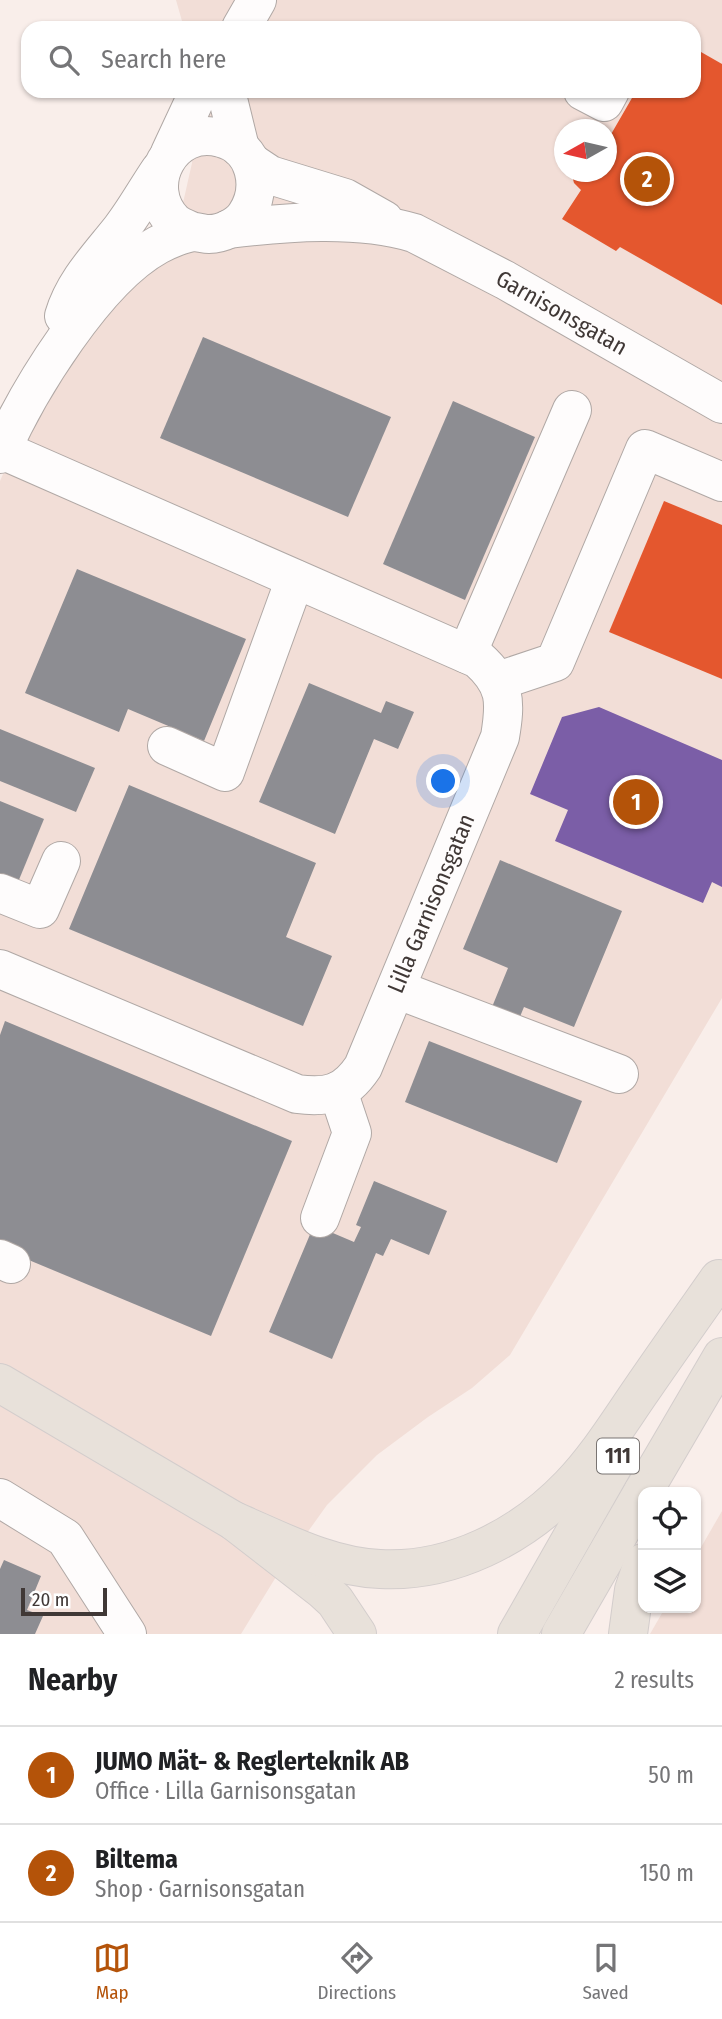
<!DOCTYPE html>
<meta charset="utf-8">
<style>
body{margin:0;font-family:"Fira Sans Condensed",sans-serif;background:#f6f6f6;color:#202124}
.controls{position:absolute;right:21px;bottom:21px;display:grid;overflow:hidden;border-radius:14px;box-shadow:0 2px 5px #0004}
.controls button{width:63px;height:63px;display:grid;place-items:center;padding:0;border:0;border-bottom:2px solid #e0e0e0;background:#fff;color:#202124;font:35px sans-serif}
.compass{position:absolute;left:554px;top:119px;width:63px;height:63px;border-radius:50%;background:#fff;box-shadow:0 2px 5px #0004;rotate:262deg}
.scale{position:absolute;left:21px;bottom:18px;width:86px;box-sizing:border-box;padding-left:7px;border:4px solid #403836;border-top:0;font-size:19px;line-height:24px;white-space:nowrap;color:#403836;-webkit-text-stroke:5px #fff;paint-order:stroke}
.you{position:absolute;left:444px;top:782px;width:24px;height:24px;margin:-18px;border:5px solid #fff;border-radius:50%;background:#1a73e8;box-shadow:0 0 0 10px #1a73e833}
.badge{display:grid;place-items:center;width:46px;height:46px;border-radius:50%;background:#b45309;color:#fff;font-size:23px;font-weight:700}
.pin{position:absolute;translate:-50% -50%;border:4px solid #fff;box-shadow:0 2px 7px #0006}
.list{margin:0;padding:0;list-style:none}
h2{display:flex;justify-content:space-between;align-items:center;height:91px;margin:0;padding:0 28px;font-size:30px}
h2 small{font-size:23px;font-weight:400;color:#757577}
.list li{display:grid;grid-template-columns:46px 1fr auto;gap:21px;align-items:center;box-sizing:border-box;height:98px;padding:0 28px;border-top:2px solid #e0e0e0}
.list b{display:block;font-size:26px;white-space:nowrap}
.list p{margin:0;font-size:23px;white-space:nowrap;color:#757577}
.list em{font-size:23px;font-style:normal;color:#757577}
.icon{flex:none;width:38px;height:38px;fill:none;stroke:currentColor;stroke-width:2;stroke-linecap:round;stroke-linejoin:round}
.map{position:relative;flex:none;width:722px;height:1634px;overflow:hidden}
.search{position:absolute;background:#fff;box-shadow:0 2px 5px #0004;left:21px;right:21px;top:21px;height:77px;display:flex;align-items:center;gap:18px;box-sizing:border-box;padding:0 24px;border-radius:21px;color:#757577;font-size:26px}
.sheet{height:287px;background:#fff}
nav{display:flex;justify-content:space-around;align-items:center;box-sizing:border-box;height:98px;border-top:2px solid #e0e0e0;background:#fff;font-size:19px;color:#757577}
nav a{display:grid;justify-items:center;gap:4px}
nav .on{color:#b45309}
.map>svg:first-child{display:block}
.built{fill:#f2ded7;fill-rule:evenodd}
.shops{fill:#e4572e}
.offices{fill:#7b5ea7}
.industry{fill:#8d8d92}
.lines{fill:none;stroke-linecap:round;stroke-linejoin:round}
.minor-casing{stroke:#b0a8a5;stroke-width:40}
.major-casing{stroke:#d3cdcc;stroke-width:40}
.minor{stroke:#fefcfc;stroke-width:38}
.major{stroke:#e8e1da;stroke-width:38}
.labels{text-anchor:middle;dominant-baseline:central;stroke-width:7;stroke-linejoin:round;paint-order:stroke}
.shield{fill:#fff;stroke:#797472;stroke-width:2}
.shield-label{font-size:21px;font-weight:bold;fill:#403836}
.street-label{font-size:23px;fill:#403836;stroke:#fff}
</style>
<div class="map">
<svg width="722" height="1634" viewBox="0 0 722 1634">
<rect width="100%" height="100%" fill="#f9eeea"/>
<g class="built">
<path d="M176,0H722V998L510,1355L472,1388L428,1417L377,1455L327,1505L279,1572L241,1634H0V481L15,446L82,318L183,203L192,163L197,91H694V28H184ZM564,130H606V172H564Z"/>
<path d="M722,1511V1634H650L665,1608H696V1556Z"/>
</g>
<g class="shops">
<path d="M694,48L722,64V305L620,247L616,251L562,219L581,190L574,183L571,172H606V143L636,91H694Z"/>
<path d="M664,501L722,525V679L609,632Z"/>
</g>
<path class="offices" d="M599,707L722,760V887L712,882L703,903L555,841L568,810L530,794L562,717Z"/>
<g class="industry">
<path d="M203,337L391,417L348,517L160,438Z"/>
<path d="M453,401L535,437L465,600L383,564Z"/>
<path d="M77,569L246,639L204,741L128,709L119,732L25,693Z"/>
<path d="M309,683L381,713L386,701L414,712L398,749L374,739L335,834L259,802Z"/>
<path d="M0,729L95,768L76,812L0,781Z"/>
<path d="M129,785L316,863L286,937L332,956L303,1026L69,929Z"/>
<path d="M0,801L44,819L16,887L0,880Z"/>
<path d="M500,860L622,911L574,1027L524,1007L519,1019L492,1007L508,968L463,949Z"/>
<path d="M5,1021L292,1141L211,1336L0,1248V1035Z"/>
<path d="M429,1041L582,1101L557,1163L405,1102Z"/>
<path d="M374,1181L447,1211L429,1255L391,1239L383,1256L376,1253L332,1359L269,1332L314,1225L354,1242L361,1227L356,1225Z"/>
<path d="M4,1560L41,1576L27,1610L43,1616L35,1634H0V1569Z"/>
</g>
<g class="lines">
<defs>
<g id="minor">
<path d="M241,28L257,0"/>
<path d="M226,91L240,148"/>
<path d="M583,91L604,102L610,91"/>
<path d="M170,153L199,91"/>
<path d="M252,163L270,175L345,198L384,220"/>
<path id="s1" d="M229,229C286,222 358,216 414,233L505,280L722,404"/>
<path d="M64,316C74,282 99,257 121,229C135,211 147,189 160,170"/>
<path d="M0,454C28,390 96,279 158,245C167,240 184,233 193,232C199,232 204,234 209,234C222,234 239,226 246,215C264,188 256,147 221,138C172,124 138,186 174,222C179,226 187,229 193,232"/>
<path d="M467,654L572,410"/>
<path d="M498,681L555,662L645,449L722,482"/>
<path d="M167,746L225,772L295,579"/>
<path d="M0,893L40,909L61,861"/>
<path id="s2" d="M0,969L297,1094C328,1098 345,1094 363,1067L500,737C506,701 506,684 478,659L2,450"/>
<path d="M396,989L619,1074"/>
<path d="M320,1218L352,1133L338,1091"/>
<path d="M0,1259L11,1264"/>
<path d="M0,1498L65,1538L127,1634"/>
</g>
<g id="major">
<path d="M0,1383L234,1521L323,1590L335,1601L357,1634"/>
<path d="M643,1492L722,1357"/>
<path d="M234,1521C281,1541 329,1567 380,1569C451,1573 521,1537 570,1486C597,1458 618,1424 640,1392C666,1354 693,1316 719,1279"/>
<path d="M517,1634L619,1455"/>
<path d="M561,1634L643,1492"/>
<path d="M628,1634L634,1590L643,1563"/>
</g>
</defs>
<use href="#minor" class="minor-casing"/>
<use href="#major" class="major-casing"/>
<use href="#minor" class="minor"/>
<use href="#major" class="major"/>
</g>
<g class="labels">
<rect class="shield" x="597" y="1438.5" width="42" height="35" rx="5"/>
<g class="shield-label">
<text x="618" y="1456">111</text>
</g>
<g class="street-label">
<text stroke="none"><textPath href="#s1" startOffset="354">Garnisonsgatan</textPath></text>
<text stroke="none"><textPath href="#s2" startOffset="576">Lilla Garnisonsgatan</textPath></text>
</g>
</g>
</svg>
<div class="controls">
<button><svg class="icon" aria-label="locate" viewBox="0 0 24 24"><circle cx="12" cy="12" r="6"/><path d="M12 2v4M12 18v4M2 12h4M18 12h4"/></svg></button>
<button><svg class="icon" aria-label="layers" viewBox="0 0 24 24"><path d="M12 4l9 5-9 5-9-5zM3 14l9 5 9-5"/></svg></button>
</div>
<svg class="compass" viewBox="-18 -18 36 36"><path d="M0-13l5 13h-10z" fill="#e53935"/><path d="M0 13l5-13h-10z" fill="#757577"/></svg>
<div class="scale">20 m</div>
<div class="you"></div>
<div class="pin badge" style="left:636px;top:802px">1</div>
<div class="pin badge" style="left:647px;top:179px">2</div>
<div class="search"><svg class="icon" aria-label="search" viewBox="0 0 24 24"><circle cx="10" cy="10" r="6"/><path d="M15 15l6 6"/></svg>Search here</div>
</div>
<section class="sheet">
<h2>Nearby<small>2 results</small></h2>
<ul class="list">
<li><span class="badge">1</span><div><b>JUMO Mät- &amp; Reglerteknik AB</b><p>Office · Lilla Garnisonsgatan</p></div><em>50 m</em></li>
<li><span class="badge">2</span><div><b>Biltema</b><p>Shop · Garnisonsgatan</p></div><em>150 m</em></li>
</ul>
</section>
<nav>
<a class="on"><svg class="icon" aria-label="map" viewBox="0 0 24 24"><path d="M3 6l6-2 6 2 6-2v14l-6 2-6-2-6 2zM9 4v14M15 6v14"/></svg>Map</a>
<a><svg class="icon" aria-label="directions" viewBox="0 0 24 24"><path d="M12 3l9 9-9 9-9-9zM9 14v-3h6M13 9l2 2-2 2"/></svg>Directions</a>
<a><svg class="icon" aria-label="saved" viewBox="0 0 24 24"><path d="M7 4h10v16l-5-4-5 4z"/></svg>Saved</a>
</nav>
